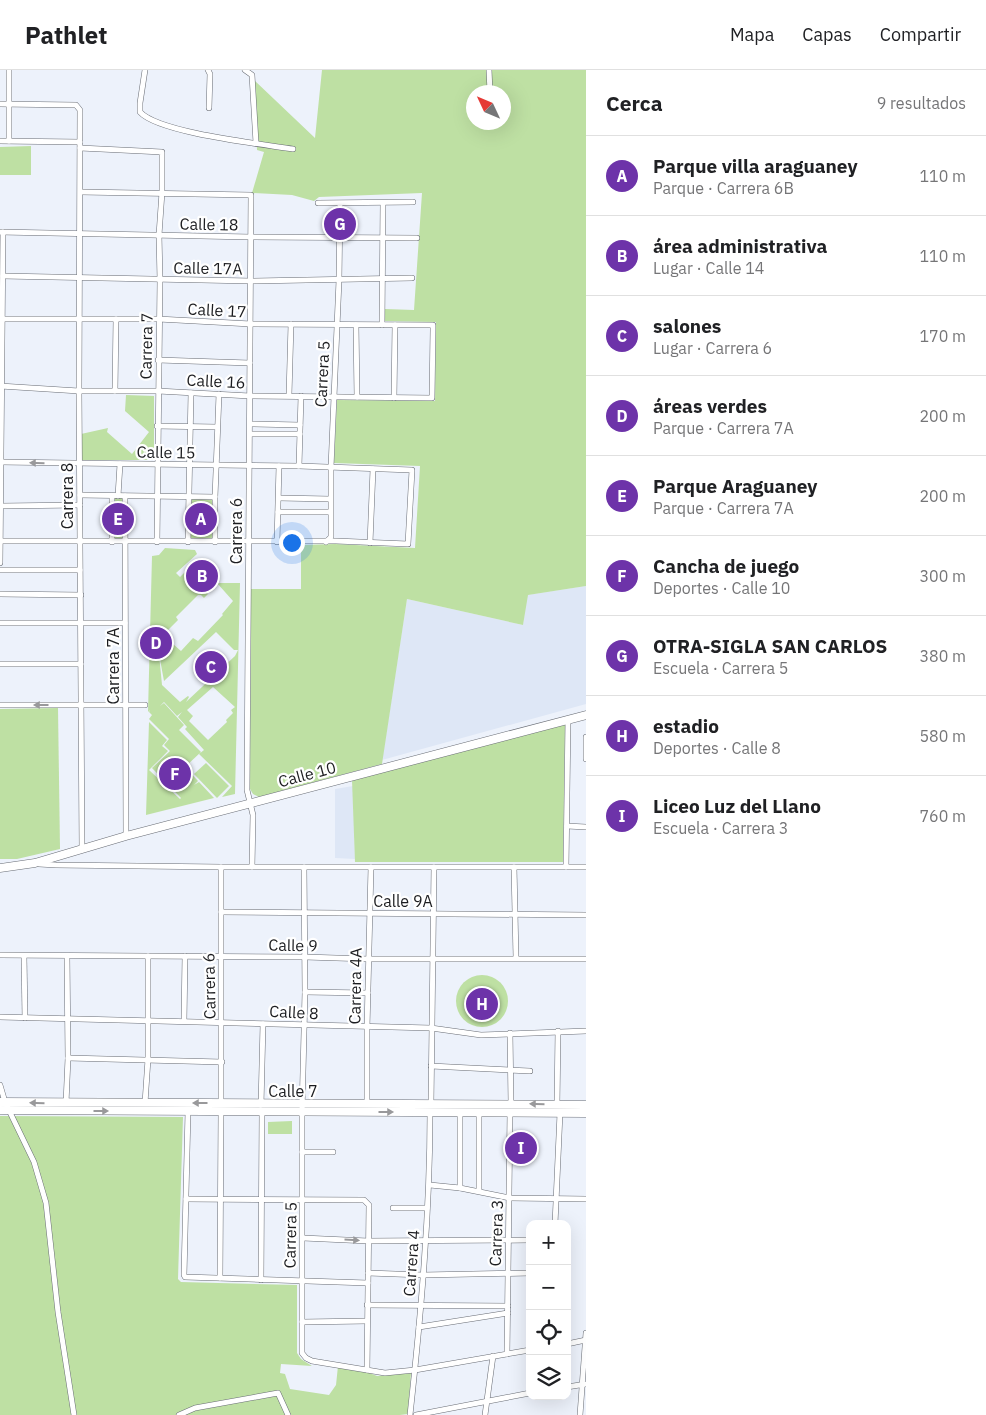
<!DOCTYPE html>
<html lang="es">
<meta charset="utf-8">
<style>
body{margin:0;font-family:"IBM Plex Sans",sans-serif;background:#f2f2f2;color:#202124}
.controls{position:absolute;right:15px;bottom:15px;display:grid;overflow:hidden;border-radius:10px;box-shadow:0 5px 20px #0002}
.controls button{width:45px;height:45px;display:grid;place-items:center;padding:0;border:0;border-bottom:1px solid #e0e0e0;background:#fff;color:#202124;font:25px sans-serif}
.compass{position:absolute;left:466px;top:15px;width:45px;height:45px;border-radius:50%;background:#fff;box-shadow:0 5px 20px #0002;rotate:314deg}
.you{position:absolute;left:291px;top:472px;width:18px;height:18px;margin:-12px;border:4px solid #fff;border-radius:50%;background:#1a73e8;box-shadow:0 0 0 8px #1a73e833}
.badge{display:grid;place-items:center;width:32px;height:32px;border-radius:50%;background:#6d33a9;color:#fff;font-size:16px;font-weight:700}
.pin{position:absolute;translate:-50% -50%;border:2px solid #fff;box-shadow:0 1px 5px #0006}
.list{margin:0;padding:0;list-style:none}
h2{display:flex;justify-content:space-between;align-items:center;height:65px;margin:0;padding:0 20px;font-size:21px}
h2 small{font-size:16px;font-weight:400;color:#757577}
.list li{display:grid;grid-template-columns:32px 1fr auto;gap:15px;align-items:center;box-sizing:border-box;height:80px;padding:0 20px;border-top:1px solid #e0e0e0}
.list b{display:block;font-size:19px;white-space:nowrap}
.list p{margin:0;font-size:16px;white-space:nowrap;color:#757577}
.list em{font-size:16px;font-style:normal;color:#757577}
.icon{flex:none;width:28px;height:28px;fill:none;stroke:currentColor;stroke-width:2;stroke-linecap:round;stroke-linejoin:round}
.map{position:relative;flex:none;width:586px;height:1345px;overflow:hidden}
header{display:flex;align-items:center;gap:30px;box-sizing:border-box;height:70px;padding:0 25px;background:#fff;border-bottom:1px solid #e0e0e0}
header strong{font-size:24px}
nav{display:flex;gap:28px;margin-inline-start:auto;font-size:18px}
main{display:flex}
aside{flex:1;background:#fff}
.map>svg:first-child{display:block}
.built{fill:#dee7f6}
.green{fill:#bee0a3;fill-rule:evenodd}
.lines{fill:none;stroke-linecap:round;stroke-linejoin:round}
.street-casing{stroke:#686c74;stroke-width:6}
.secondary-casing{stroke:#686c74;stroke-width:9}
.street{stroke:#fff;stroke-width:5}
.secondary{stroke:#fff;stroke-width:8}
.oneway{fill:#99999b}
.labels{text-anchor:middle;dominant-baseline:central;stroke-width:4.5;stroke-linejoin:round;paint-order:stroke}
.street-label{font-size:16px;fill:#1c1d20;stroke:#fff}
</style>
<header>
<strong>Pathlet</strong>
<nav><a>Mapa</a><a>Capas</a><a>Compartir</a></nav>
</header>
<main>
<div class="map">
<svg width="586" height="1345" viewBox="0 0 586 1345">
<rect width="100%" height="100%" fill="#edf2fb"/>
<g class="built">
<path d="M586,516V634L382,690L407,529L523,555L527,525Z"/>
<path d="M353,716L355,789L335,788V719Z"/>
</g>
<g class="green">
<path d="M322,0H586V516L528,525L523,555L407,529L382,694L259,727L253,724L250,719L251,519H301V475L335,474L415,478L420,396L334,393L337,330L435,331L436,252L385,251V239L414,240L422,123L319,127L314,131L292,125L252,123L264,82L257,80L254,10L315,68ZM473,22H503V52H473Z"/>
<path d="M31,76V105H0V77Z"/>
<path d="M126,325L154,326V390H81V364L108,358L107,362L132,384L149,362L125,341Z"/>
<path d="M114,427H124L123,471H113Z"/>
<path d="M190,428L213,429V470L189,469Z"/>
<path d="M165,478L195,480L197,484L176,503L180,507L187,500L205,518L203,520L208,524L204,528L201,525H198L176,547L178,550L166,562L159,584L166,568L181,581L193,568L198,571L223,545L222,544L233,531L217,513H240L235,724L222,727L232,716L199,684L204,680L185,659L187,657L178,647L182,642L177,646L164,632L160,636L164,633L184,655L179,660L201,682L185,697L198,711L194,715L199,712L214,728L146,745L149,652L167,670L162,676L168,681L149,700L180,729L181,728L152,698L170,681L164,675L169,669L149,649L152,645L149,642L150,640L148,642L152,486L159,485ZM216,562L234,580H238L235,586L186,632L189,627L188,626L180,632L162,615L159,584L164,611ZM213,617L235,637L231,640L233,643L226,650L227,652L208,670L189,651L193,646L187,640Z"/>
<path d="M58,638L60,779L17,789H0V639Z"/>
<path d="M565,654L563,792H355L352,710Z"/>
<path d="M206,693L229,716L217,728L194,704Z"/>
<circle cx="482" cy="931" r="26"/>
<path d="M0,1046L183,1047L178,1209L181,1212L297,1215V1283L301,1289L312,1296L281,1294L280,1303L285,1304L290,1319L329,1325L336,1315L338,1296L367,1302L377,1306L411,1303L408,1344L400,1345H0Z"/>
<path d="M292,1051V1064H268V1052Z"/>
</g>
<g class="lines">
<defs>
<g id="street">
<path d="M145,0L140,33V42C159,63 262,74 293,79"/>
<path d="M208,0L210,4L209,38"/>
<path d="M245,0L252,5L256,73"/>
<path d="M489,0L490,22"/>
<path d="M0,34L76,35L80,40L79,321L82,780"/>
<path d="M0,71L80,72"/>
<path d="M9,71V0"/>
<path d="M80,78L162,82V122L159,165L160,210L157,472"/>
<path d="M81,122L251,125L247,720L253,745L252,797"/>
<path d="M318,133L413,132"/>
<path d="M0,162L251,167L417,168"/>
<path d="M3,206L251,211L412,208"/>
<path d="M0,249H158L251,254L433,255V260L432,328L250,326L158,321H79L0,316"/>
<path d="M356,255L357,327"/>
<path d="M382,255L383,133"/>
<path d="M158,290L250,293"/>
<path d="M115,321L116,249"/>
<path d="M289,325L291,254"/>
<path d="M394,328L395,255"/>
<path d="M250,354L300,355"/>
<path d="M157,356L217,357"/>
<path d="M250,364H300"/>
<path d="M0,392L299,396L412,400L408,474L336,471H0"/>
<path d="M299,396L301,326"/>
<path d="M80,425L215,427"/>
<path d="M118,426L120,394"/>
<path d="M125,426L126,766"/>
<path d="M279,428L330,429"/>
<path d="M1,436L80,435"/>
<path d="M278,442H330"/>
<path d="M112,472V426"/>
<path d="M188,472L191,323"/>
<path d="M215,472V427L219,324"/>
<path d="M277,472L279,396"/>
<path d="M326,472L331,467V397L339,210L340,134"/>
<path d="M370,473L373,399"/>
<path d="M0,493L3,162"/>
<path d="M0,500H80"/>
<path d="M0,524L81,525"/>
<path d="M0,553H125"/>
<path d="M0,594H81"/>
<path d="M0,635H145"/>
<path d="M586,667V689"/>
<path d="M567,756L586,757"/>
<path d="M39,794L56,795L221,797H586"/>
<path d="M221,797V1033"/>
<path d="M304,797L305,922L302,1042V1283L306,1288L312,1291L385,1303L415,1300L530,1280"/>
<path d="M514,797L516,888"/>
<path d="M566,797L568,649"/>
<path d="M221,842L586,845"/>
<path d="M0,885L305,887L368,889H586"/>
<path d="M24,886L25,948"/>
<path d="M305,922L368,923"/>
<path d="M0,947L431,958L481,965L586,961"/>
<path d="M184,951L185,886"/>
<path d="M510,963L511,1034"/>
<path d="M68,988L222,992"/>
<path d="M431,996L530,1001"/>
<path d="M0,1015L5,1032L34,1092L46,1133L58,1242L74,1345"/>
<path d="M66,1033L68,988L67,886"/>
<path d="M145,1033L148,989V886"/>
<path d="M367,1034V958L371,797"/>
<path d="M431,1034L434,797"/>
<path d="M261,1035L263,954"/>
<path d="M557,1035L558,961"/>
<path d="M188,1042L184,1205L185,1207L368,1213"/>
<path d="M460,1042V1118"/>
<path d="M302,1082H333"/>
<path d="M430,1115L460,1118L510,1128L586,1129"/>
<path d="M479,1121V1042"/>
<path d="M186,1129L364,1130L369,1135L367,1300"/>
<path d="M393,1138H427"/>
<path d="M555,1154L560,1043"/>
<path d="M303,1168L368,1171L530,1170"/>
<path d="M368,1203L423,1205L530,1203"/>
<path d="M220,1208L221,1042"/>
<path d="M261,1210L262,1042"/>
<path d="M367,1235L508,1236"/>
<path d="M302,1252L367,1251"/>
<path d="M419,1257L508,1243"/>
<path d="M567,1274L586,1270"/>
<path d="M507,1284L510,1042"/>
<path d="M567,1317L586,1314"/>
<path d="M179,1345L195,1338L278,1323L288,1345"/>
<path d="M410,1345C421,1244 430,1143 430,1042"/>
<path d="M416,1345L530,1323"/>
<path d="M485,1345L493,1286"/>
<path d="M580,1345L586,1263"/>
</g>
<g id="secondary">
<path d="M0,798L35,793L126,766L586,645"/>
<path d="M0,1032L586,1035"/>
<path d="M0,1040L586,1043"/>
</g>
</defs>
<use href="#street" class="street-casing"/>
<use href="#secondary" class="secondary-casing"/>
<use href="#street" class="street"/>
<use href="#secondary" class="secondary"/>
</g>
<defs><path id="oneway-solid" d="M-6-.8H1V-3.2L6.5 0L1 3.2V.8H-6Z" transform="scale(1.25)"/></defs>
<g class="oneway">
<use href="#oneway-solid" transform="translate(37 393) rotate(-179)"/>
<use href="#oneway-solid" transform="translate(41 635) rotate(180)"/>
<use href="#oneway-solid" transform="translate(37 1033) rotate(-179)"/>
<use href="#oneway-solid" transform="translate(200 1033) rotate(-180)"/>
<use href="#oneway-solid" transform="translate(537 1034) rotate(-179)"/>
<use href="#oneway-solid" transform="translate(101 1041)"/>
<use href="#oneway-solid" transform="translate(386 1042)"/>
<use href="#oneway-solid" transform="translate(352 1170) rotate(3)"/>
</g>
<g class="labels">
<g class="street-label">
<text transform="translate(209 154) rotate(1)">Calle 18</text>
<text transform="translate(208 198) rotate(1)">Calle 17A</text>
<text transform="translate(217 240) rotate(3)">Calle 17</text>
<text transform="translate(146 276) rotate(-89)">Carrera 7</text>
<text transform="translate(322 304) rotate(-87)">Carrera 5</text>
<text transform="translate(216 311) rotate(3)">Calle 16</text>
<text transform="translate(166 382) rotate(1)">Calle 15</text>
<text transform="translate(67 426) rotate(-90)">Carrera 8</text>
<text transform="translate(236 461) rotate(-90)">Carrera 6</text>
<text transform="translate(113 596) rotate(-90)">Carrera 7A</text>
<text transform="translate(307 704) rotate(-15)">Calle 10</text>
<text x="403" y="831">Calle 9A</text>
<text transform="translate(293 875) rotate(1)">Calle 9</text>
<text transform="translate(209 916) rotate(-91)">Carrera 6</text>
<text transform="translate(355 916) rotate(-89)">Carrera 4A</text>
<text transform="translate(294 942) rotate(3)">Calle 8</text>
<text x="293" y="1021">Calle 7</text>
<text transform="translate(496 1163) rotate(-88)">Carrera 3</text>
<text transform="translate(290 1165) rotate(-89)">Carrera 5</text>
<text transform="translate(411 1193) rotate(-86)">Carrera 4</text>
</g>
</g>
</svg>
<div class="controls">
<button>+</button>
<button>−</button>
<button><svg class="icon" aria-label="locate" viewBox="0 0 24 24"><circle cx="12" cy="12" r="6"/><path d="M12 2v4M12 18v4M2 12h4M18 12h4"/></svg></button>
<button><svg class="icon" aria-label="layers" viewBox="0 0 24 24"><path d="M12 4l9 5-9 5-9-5zM3 14l9 5 9-5"/></svg></button>
</div>
<svg class="compass" viewBox="-18 -18 36 36"><path d="M0-13l5 13h-10z" fill="#e53935"/><path d="M0 13l5-13h-10z" fill="#757577"/></svg>
<div class="you"></div>
<div class="pin badge" style="left:201px;top:449px">A</div>
<div class="pin badge" style="left:202px;top:506px">B</div>
<div class="pin badge" style="left:211px;top:597px">C</div>
<div class="pin badge" style="left:156px;top:573px">D</div>
<div class="pin badge" style="left:118px;top:449px">E</div>
<div class="pin badge" style="left:175px;top:704px">F</div>
<div class="pin badge" style="left:340px;top:154px">G</div>
<div class="pin badge" style="left:482px;top:934px">H</div>
<div class="pin badge" style="left:521px;top:1078px">I</div>
</div>
<aside>
<h2>Cerca<small>9 resultados</small></h2>
<ul class="list">
<li><span class="badge">A</span><div><b>Parque villa araguaney</b><p>Parque · Carrera 6B</p></div><em>110 m</em></li>
<li><span class="badge">B</span><div><b>área administrativa</b><p>Lugar · Calle 14</p></div><em>110 m</em></li>
<li><span class="badge">C</span><div><b>salones</b><p>Lugar · Carrera 6</p></div><em>170 m</em></li>
<li><span class="badge">D</span><div><b>áreas verdes</b><p>Parque · Carrera 7A</p></div><em>200 m</em></li>
<li><span class="badge">E</span><div><b>Parque Araguaney</b><p>Parque · Carrera 7A</p></div><em>200 m</em></li>
<li><span class="badge">F</span><div><b>Cancha de juego</b><p>Deportes · Calle 10</p></div><em>300 m</em></li>
<li><span class="badge">G</span><div><b>OTRA-SIGLA SAN CARLOS</b><p>Escuela · Carrera 5</p></div><em>380 m</em></li>
<li><span class="badge">H</span><div><b>estadio</b><p>Deportes · Calle 8</p></div><em>580 m</em></li>
<li><span class="badge">I</span><div><b>Liceo Luz del Llano</b><p>Escuela · Carrera 3</p></div><em>760 m</em></li>
</ul>
</aside>
</main>
